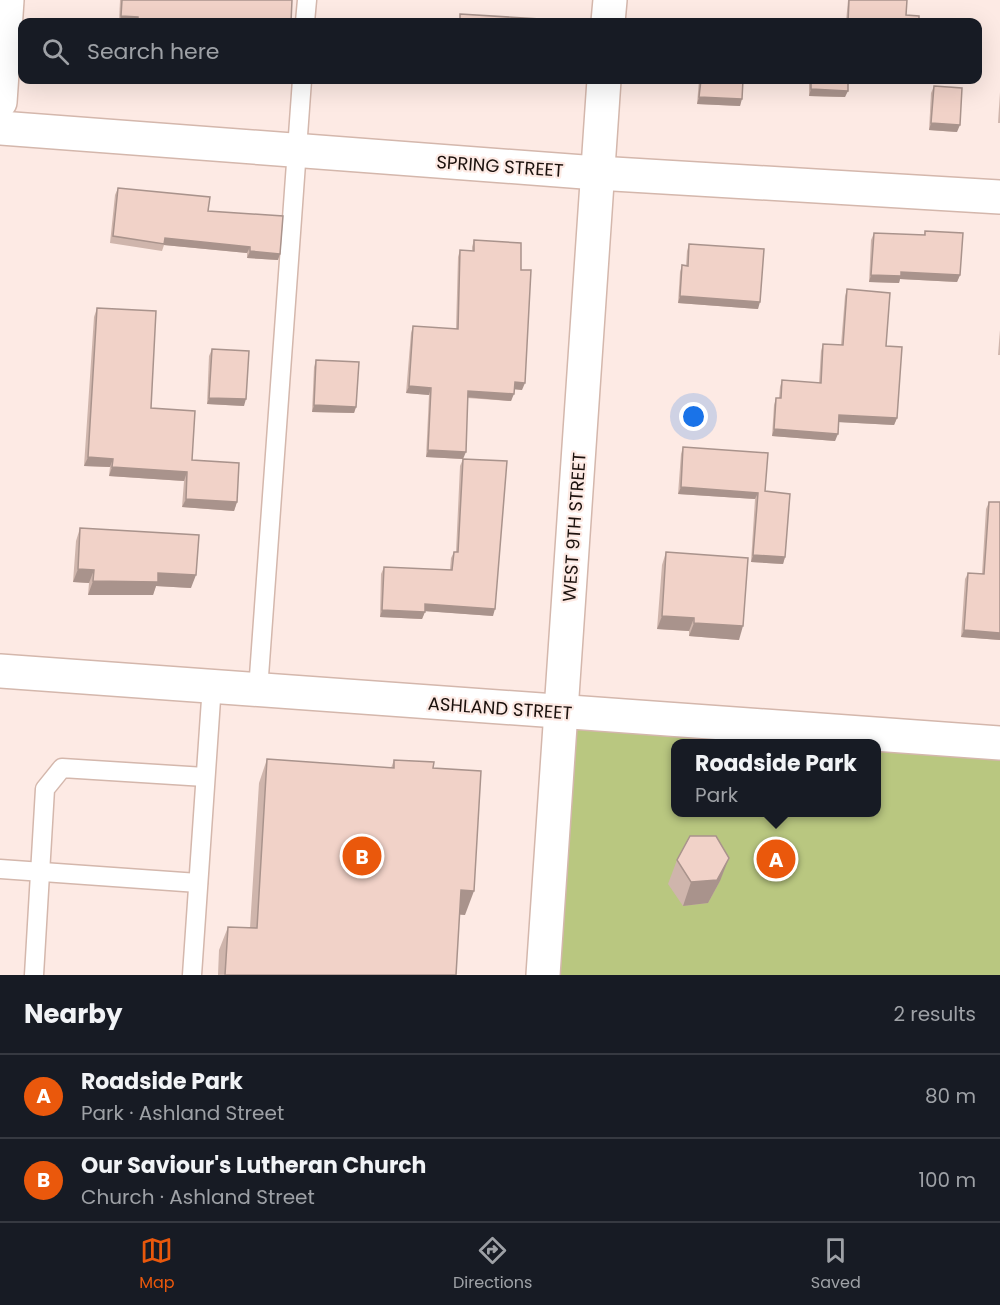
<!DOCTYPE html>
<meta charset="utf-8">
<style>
body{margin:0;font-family:Poppins,sans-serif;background:#242831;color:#f1f3f6}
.you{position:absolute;left:694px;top:417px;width:21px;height:21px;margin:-15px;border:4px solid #fff;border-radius:50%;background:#1a73e8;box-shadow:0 0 0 9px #1a73e833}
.badge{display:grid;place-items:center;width:39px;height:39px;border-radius:50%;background:#ea580c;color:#fff;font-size:20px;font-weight:700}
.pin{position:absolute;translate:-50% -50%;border:3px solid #fff;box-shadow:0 2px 6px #0006}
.popup{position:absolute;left:671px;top:739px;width:210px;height:78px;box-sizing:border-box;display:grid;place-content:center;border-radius:12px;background:#171b24;filter:drop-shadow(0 2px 4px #0005);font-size:20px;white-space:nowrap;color:#9ea1a6}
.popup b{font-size:22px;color:#f1f3f6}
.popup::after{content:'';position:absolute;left:50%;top:100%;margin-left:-12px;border:12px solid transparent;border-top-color:#171b24}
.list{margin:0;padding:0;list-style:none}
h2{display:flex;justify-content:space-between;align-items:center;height:78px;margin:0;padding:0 24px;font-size:26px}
h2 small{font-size:20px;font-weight:400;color:#9ea1a6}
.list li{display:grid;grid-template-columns:39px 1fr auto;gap:18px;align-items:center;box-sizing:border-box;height:84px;padding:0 24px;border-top:2px solid #363941}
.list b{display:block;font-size:22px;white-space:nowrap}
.list p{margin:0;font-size:20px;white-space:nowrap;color:#9ea1a6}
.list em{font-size:20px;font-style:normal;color:#9ea1a6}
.icon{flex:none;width:33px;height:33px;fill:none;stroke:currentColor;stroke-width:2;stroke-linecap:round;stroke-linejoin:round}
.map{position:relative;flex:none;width:1000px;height:975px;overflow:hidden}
.search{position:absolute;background:#171b24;box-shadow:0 6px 24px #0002;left:18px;right:18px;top:18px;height:66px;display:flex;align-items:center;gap:15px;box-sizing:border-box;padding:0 21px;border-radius:12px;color:#9ea1a6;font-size:22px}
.sheet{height:246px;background:#171b24}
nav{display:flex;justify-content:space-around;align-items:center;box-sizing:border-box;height:84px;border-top:2px solid #363941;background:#171b24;font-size:16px;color:#9ea1a6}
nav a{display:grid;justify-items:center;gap:3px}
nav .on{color:#ea580c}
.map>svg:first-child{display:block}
.green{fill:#b9c780;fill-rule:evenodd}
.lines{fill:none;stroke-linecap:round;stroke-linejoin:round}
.service-casing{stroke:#d4b7ac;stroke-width:21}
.minor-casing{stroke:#d4b7ac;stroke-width:36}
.service{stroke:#fff;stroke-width:18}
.minor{stroke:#fff;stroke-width:33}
.wall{fill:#cfb5ac}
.shaded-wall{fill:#a9938c}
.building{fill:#f1d2c8;stroke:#a9938c;stroke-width:1.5}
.labels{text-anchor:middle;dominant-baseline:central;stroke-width:4.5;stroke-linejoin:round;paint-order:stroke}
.street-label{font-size:18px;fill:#1b110d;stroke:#fdeae4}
</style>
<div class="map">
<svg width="1000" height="975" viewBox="0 0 1000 975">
<rect width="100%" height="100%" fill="#fdeae4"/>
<path class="green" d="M561,712L1000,743V975H543ZM676,744H876V812H676Z"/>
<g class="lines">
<defs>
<g id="service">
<path d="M305,22L307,0"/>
<path d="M258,690L302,80"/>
<path d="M0,869L198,883"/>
<path d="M34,975L45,789L62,768L205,777"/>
<path d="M192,975L212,685"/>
</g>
<g id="minor">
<path d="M608,22L610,0"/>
<path d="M0,102L7,0"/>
<path d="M0,128L597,173L1000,197"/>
<path d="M0,671L1000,743"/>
<path d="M543,975L604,80"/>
</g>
</defs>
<use href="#service" class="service-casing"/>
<use href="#minor" class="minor-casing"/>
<use href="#service" class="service"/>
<use href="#minor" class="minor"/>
</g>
<g class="wall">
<path d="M120,0H292L291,22H119Z"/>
<path d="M848,0H907L906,15L919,22H846Z"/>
<path d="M699,80H752L750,84H743L740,106L697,104Z"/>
<path d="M809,80H848L845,97L809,96Z"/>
<path d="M934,86L957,132L929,130L931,93Z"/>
<path d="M1000,92V123H998Z"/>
<path d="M118,188L208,211L278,260L247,258V253L164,245L162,251L110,243L115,195Z"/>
<path d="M925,231L960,275L957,282L900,279L899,283L869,282L871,240L874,233L924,235Z"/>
<path d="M474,240L521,270L522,390L514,389L511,401L467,398L463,459L426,457L429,395L406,393L411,333L413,326L456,329L458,257L460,250L472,251V247Z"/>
<path d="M689,244L758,309L678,303L680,272L682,265L686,266L687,251Z"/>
<path d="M847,289L886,346L897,418L894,425L839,422L835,441L772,436L774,405L776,398H779L780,387L782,380L819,383L821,351L823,344L841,345L845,296Z"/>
<path d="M97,308L151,408L192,460L237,502L234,511L182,507L184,481L109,476L110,467L84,466L94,317Z"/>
<path d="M1000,330V355H998Z"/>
<path d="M212,349L244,406L207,404L209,356Z"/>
<path d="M316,360L356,407L354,413L312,412L314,367Z"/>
<path d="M683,447L765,491L785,557L783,564L751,562L755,499L678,494L681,454Z"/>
<path d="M463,459L493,616L425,611L422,619L380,617L381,574L384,567L450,570L451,558L454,552H456L460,466Z"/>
<path d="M989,502H1000V640L961,637L965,579L968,573L982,574L986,509Z"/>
<path d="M80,528L191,588L156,586L153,595H88L89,583L73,582L76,541Z"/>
<path d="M666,552L739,640L689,636V631L657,629L662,565Z"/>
<path d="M267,759L391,768L394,760L433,768L465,915L459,914L456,975H218L219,950L228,927L250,928L259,783Z"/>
<path d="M677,860L720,881L708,903L683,906L668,884Z"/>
</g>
<g class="shaded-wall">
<path d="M121,16L138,17L136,22H119Z"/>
<path d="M188,20L225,22H187Z"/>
<path d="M742,80H752L750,84H741Z"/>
<path d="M811,89L848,91L845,97L809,96Z"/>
<path d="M699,97L742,99L740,106L697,104Z"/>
<path d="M931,123L960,125L957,132L929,130Z"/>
<path d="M165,238L250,247L247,253L164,245Z"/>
<path d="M250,251L280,254L278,260L247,258Z"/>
<path d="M901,272L960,275L957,282L900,279L899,283L869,282L871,275Z"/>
<path d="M680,296L760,302L758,309L678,303Z"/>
<path d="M515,382L525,383L522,390L512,389Z"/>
<path d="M409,386L431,388L429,395L406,393Z"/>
<path d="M468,391L514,394L511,401L465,397Z"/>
<path d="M209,398L246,399L244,406L207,404Z"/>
<path d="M314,405L356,407L354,413L312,412Z"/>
<path d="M839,415L897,418L894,425L837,422Z"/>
<path d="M774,429L838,434L835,441L772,436Z"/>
<path d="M428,450L466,452L463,459L426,457Z"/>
<path d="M88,457L113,459L110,467L84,466Z"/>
<path d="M112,467L187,472L184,481L109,476Z"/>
<path d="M681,487L758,493L755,499L678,494Z"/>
<path d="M186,499L237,502L234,511L182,507Z"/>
<path d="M753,555L785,557L783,564L751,562Z"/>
<path d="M78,569L94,570L89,583L73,582Z"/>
<path d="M158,573L196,575L191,588L156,586L153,595H88L93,581Z"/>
<path d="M425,604L495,609L493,616L423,611Z"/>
<path d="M382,610L425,612L422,619L380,617Z"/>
<path d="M662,616L694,618L689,631L657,629Z"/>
<path d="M694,623L743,626L739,640L689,636Z"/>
<path d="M964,630L1000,633V640L961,637Z"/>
<path d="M729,858L720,881L708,903L683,906L691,882Z"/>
<path d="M461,890L474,891L465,915L452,914Z"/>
</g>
<g class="building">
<path d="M122,0H292L291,22H225L188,20V22H138V17L121,16Z"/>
<path d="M849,0H907L906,15L919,16V22H848Z"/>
<path d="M460,14L540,19V22H460Z"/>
<path d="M701,80H743L742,99L699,97Z"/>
<path d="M811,80H848V91L811,89Z"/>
<path d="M934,86L962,88L960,125L931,123Z"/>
<path d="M118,188L210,197L208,211L283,216L280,254L250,251V247L165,238L164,244L113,236Z"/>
<path d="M925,231L963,233L960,275L901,272V276L871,275L874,233L925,235Z"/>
<path d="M474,240L521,243V270H531L525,383L515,382L514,394L468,391L466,452L428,450L431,388L409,386L413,326L458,329L460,250L474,251Z"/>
<path d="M689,244L764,249L760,302L680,296L682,265L688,266Z"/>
<path d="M847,289L890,293L886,346L902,347L897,418L839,415L838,434L774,429L776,398H781L782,380L821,383L823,344L843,345Z"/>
<path d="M97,308L156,311L151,408L195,411L192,460L239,463L237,502L186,499L187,472L112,467L113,459L88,457Z"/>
<path d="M212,349L249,351L246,399L209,398Z"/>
<path d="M316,360L359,362L356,407L314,405Z"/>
<path d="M683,447L768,453L765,491L790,494L785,557L753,555L758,493L681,487Z"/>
<path d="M463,459L507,461L495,609L425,604V612L382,610L384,567L452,570L454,552H458Z"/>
<path d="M989,502H1000V633L964,630L968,573L984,574Z"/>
<path d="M80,528L199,535L196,575L158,573V582L93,581L94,570L78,569Z"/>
<path d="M666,552L748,558L743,626L694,623V618L662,616Z"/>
<path d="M267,759L394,768V760L434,762L433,768L481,771L474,891L461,890L456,975H225L228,927L257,928Z"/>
<path d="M690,836H716L729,858L717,880L691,882L677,860Z"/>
</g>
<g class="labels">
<g class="street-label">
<text transform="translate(500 166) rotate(4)">SPRING STREET</text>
<text transform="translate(574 527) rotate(-86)">WEST 9TH STREET</text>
<text transform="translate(500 708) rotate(4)">ASHLAND STREET</text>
</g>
</g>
</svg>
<div class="you"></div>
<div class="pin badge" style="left:776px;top:859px">A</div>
<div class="popup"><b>Roadside Park</b>Park</div>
<div class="pin badge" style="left:362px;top:856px">B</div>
<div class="search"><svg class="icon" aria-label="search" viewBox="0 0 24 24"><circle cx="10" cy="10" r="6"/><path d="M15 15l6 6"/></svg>Search here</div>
</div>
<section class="sheet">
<h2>Nearby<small>2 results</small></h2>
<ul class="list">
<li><span class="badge">A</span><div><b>Roadside Park</b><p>Park · Ashland Street</p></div><em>80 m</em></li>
<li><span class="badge">B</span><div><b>Our Saviour's Lutheran Church</b><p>Church · Ashland Street</p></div><em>100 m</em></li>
</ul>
</section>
<nav>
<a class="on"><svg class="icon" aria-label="map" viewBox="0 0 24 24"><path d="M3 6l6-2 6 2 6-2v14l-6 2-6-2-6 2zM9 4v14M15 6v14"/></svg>Map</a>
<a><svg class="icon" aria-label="directions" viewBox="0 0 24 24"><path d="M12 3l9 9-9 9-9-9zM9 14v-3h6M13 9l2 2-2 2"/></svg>Directions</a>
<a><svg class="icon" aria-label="saved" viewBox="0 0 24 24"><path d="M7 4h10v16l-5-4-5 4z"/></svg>Saved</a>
</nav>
